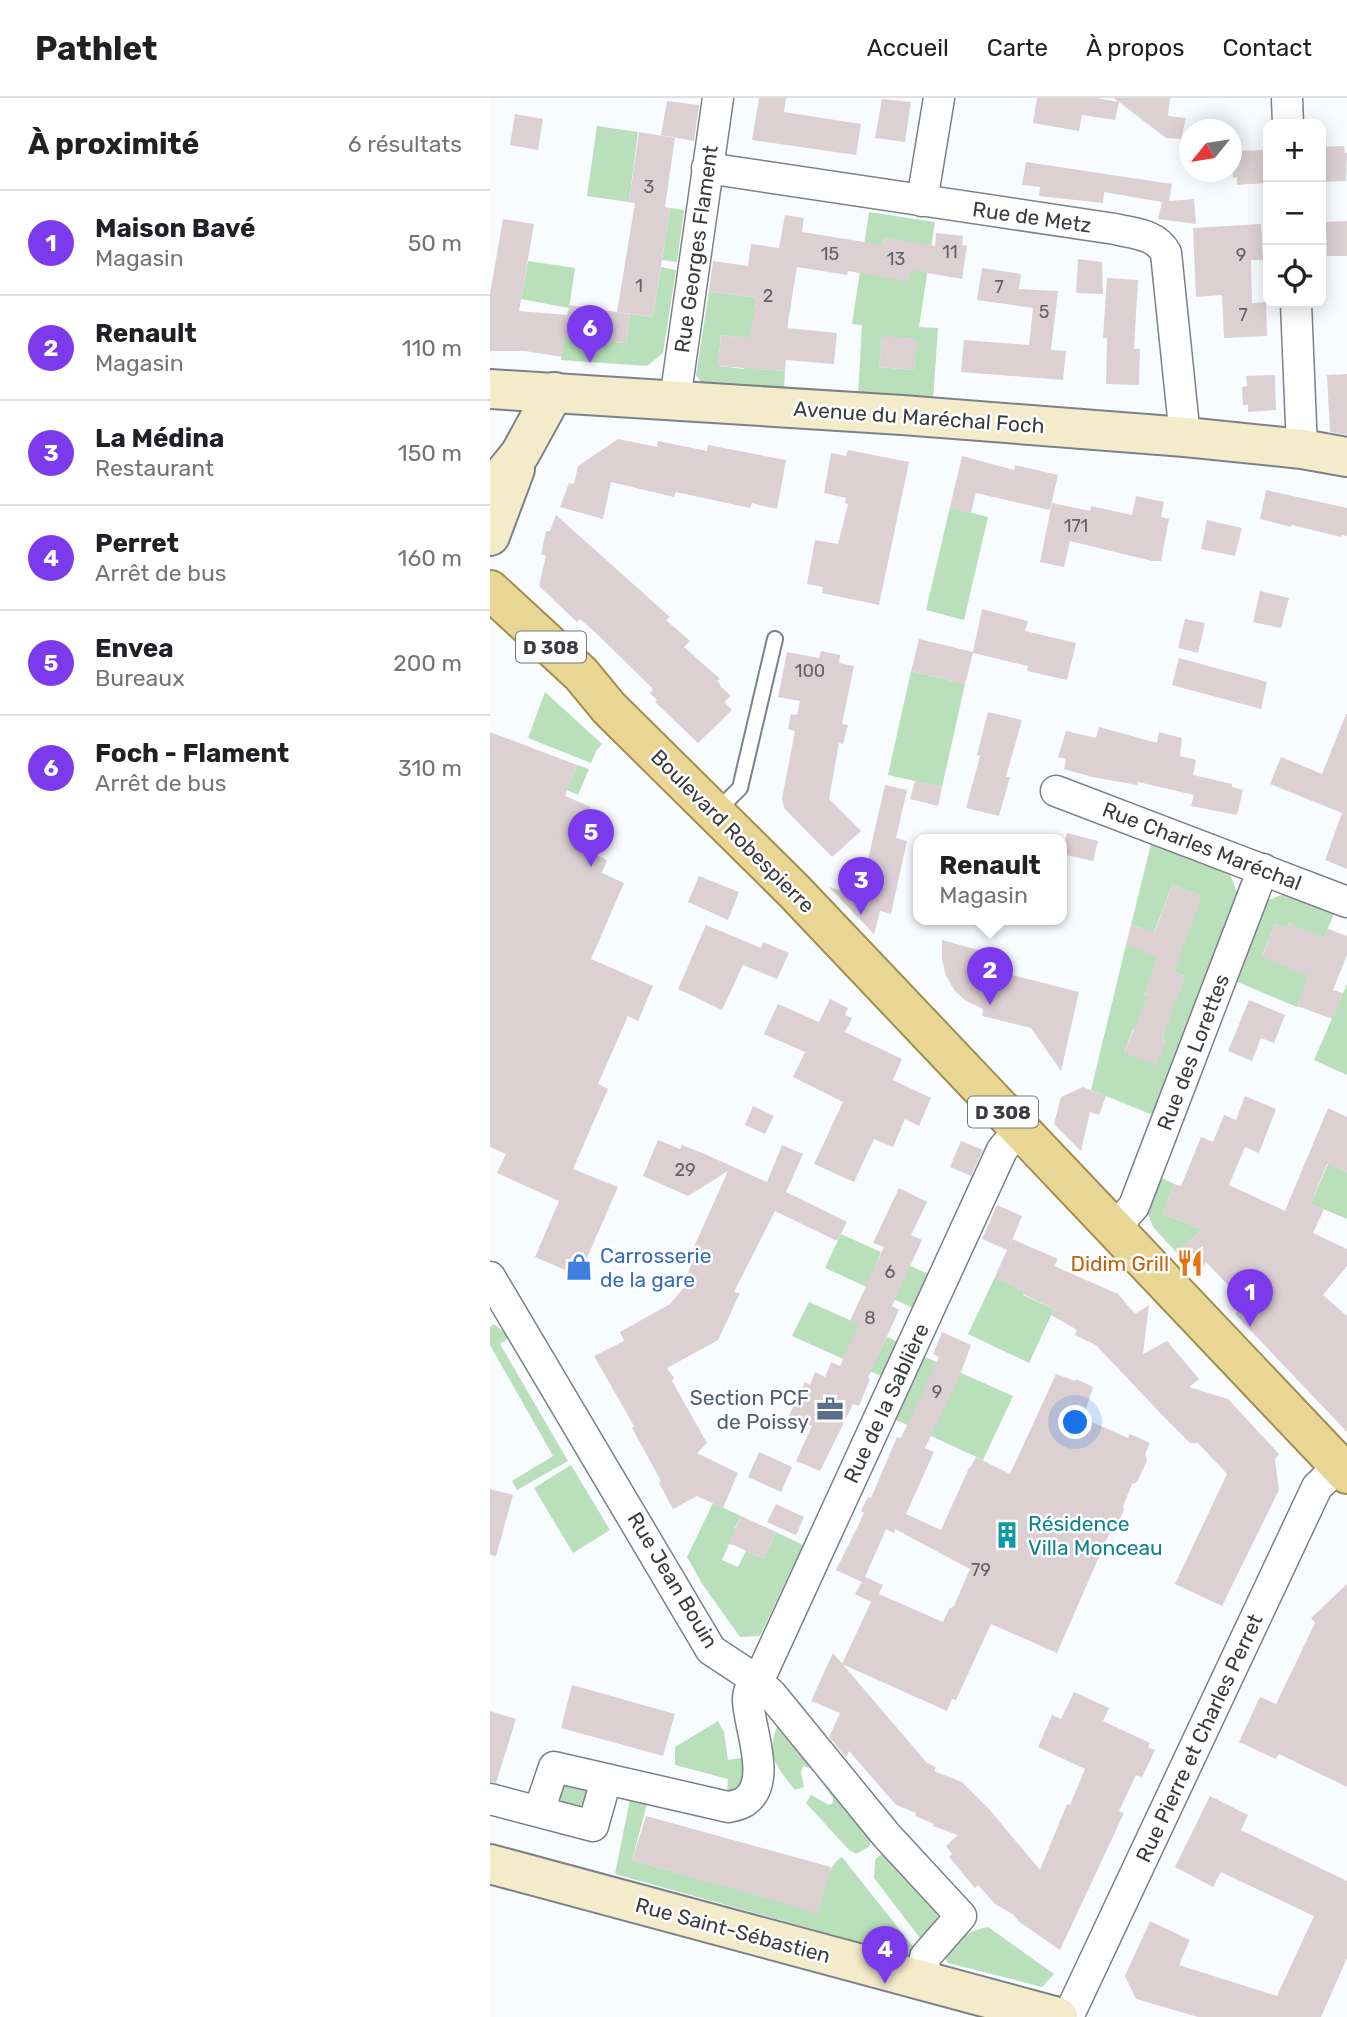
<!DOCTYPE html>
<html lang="fr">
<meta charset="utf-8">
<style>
body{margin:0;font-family:Rubik,sans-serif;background:#f6f6f6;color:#202124}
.controls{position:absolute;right:21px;top:21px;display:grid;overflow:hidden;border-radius:14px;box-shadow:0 4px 18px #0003}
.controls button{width:63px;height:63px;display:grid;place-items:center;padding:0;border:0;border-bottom:2px solid #e0e0e0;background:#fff;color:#202124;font:35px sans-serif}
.compass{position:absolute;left:689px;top:21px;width:63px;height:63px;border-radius:50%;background:#fff;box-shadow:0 4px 18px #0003;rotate:240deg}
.you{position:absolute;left:586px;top:1325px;width:24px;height:24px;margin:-18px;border:5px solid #fff;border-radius:50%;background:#1a73e8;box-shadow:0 0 0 10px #1a73e833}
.badge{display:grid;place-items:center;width:46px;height:46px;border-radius:50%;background:#7c3aed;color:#fff;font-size:23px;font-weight:700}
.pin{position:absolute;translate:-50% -58px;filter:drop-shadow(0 2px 4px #0008)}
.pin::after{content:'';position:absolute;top:37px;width:24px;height:21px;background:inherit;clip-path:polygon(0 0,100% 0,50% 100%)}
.popup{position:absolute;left:423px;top:736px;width:154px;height:91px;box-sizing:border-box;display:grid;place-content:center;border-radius:14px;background:#fff;filter:drop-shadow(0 2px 5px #0005);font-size:23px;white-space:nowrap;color:#757577}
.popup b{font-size:26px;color:#202124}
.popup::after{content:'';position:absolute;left:50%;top:100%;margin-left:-14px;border:14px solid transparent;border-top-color:#fff}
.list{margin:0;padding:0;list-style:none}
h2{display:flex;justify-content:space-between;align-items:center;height:91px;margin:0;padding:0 28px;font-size:30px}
h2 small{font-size:23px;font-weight:400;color:#757577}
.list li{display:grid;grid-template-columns:46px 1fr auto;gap:21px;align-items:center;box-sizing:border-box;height:105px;padding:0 28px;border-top:2px solid #e0e0e0}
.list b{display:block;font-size:26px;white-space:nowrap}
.list p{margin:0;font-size:23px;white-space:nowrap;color:#757577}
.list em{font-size:23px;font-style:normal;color:#757577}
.icon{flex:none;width:38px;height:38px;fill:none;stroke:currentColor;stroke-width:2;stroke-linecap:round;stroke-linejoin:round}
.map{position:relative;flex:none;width:857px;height:1919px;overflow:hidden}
header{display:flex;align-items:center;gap:42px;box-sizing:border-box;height:98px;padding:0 35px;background:#fff;border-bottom:2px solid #e0e0e0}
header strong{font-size:33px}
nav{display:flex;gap:38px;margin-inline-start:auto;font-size:24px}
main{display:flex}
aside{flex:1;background:#fff}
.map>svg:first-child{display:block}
.green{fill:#b9e0bb;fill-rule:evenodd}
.building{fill:#dcd0d3;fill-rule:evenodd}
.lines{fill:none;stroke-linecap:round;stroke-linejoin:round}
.lane-casing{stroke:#7b8189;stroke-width:18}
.street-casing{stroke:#7b8189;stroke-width:33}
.secondary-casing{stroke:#7b8189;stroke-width:42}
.primary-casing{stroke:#a28f4a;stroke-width:42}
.lane{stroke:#fff;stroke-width:14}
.street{stroke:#fff;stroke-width:30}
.secondary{stroke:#f4ebca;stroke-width:38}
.primary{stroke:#e9d695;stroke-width:38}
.labels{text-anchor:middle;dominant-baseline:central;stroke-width:5;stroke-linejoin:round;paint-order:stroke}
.number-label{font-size:18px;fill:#626165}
.shield{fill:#fff;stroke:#757679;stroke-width:2}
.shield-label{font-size:19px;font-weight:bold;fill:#3a3c40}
.street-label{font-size:21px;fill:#3a3c40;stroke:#fff}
.shop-label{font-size:21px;fill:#366cbe;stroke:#fff;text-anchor:start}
.food-label{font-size:21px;fill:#c56008;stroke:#fff;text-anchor:end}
.service-label{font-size:21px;fill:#4e5e75;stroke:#fff;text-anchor:end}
.culture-label{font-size:21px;fill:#0d838f;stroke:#fff;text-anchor:start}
</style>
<header>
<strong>Pathlet</strong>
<nav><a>Accueil</a><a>Carte</a><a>À propos</a><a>Contact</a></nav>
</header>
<main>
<aside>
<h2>À proximité<small>6 résultats</small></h2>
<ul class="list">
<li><span class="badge">1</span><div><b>Maison Bavé</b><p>Magasin</p></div><em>50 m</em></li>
<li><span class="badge">2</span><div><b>Renault</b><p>Magasin</p></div><em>110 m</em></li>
<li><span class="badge">3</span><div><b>La Médina</b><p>Restaurant</p></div><em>150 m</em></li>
<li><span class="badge">4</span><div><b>Perret</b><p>Arrêt de bus</p></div><em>160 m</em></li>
<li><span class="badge">5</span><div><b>Envea</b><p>Bureaux</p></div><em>200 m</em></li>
<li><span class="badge">6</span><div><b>Foch - Flament</b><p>Arrêt de bus</p></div><em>310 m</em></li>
</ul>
</aside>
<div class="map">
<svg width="857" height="1919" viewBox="0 0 857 1919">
<rect width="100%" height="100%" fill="#f9fcff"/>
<g class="green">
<path d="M107,28L148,34L139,104L97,98Z"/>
<path d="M180,110L194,112L187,164L172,162Z"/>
<path d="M379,114L445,124L429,229L448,230L443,303L368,298L372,227L362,226ZM394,140L424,146L418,182L388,178ZM392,239L426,241L424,272L389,269Z"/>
<path d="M38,163L85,170L79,210L31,201Z"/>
<path d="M171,169L186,172L173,255L157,268L71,262L74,240L136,245L140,216L163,219Z"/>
<path d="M219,193L267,200L265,209L280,202L301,205L300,212L291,211L290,221L298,223L297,241L271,240L269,271L295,273L294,292L213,287L206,277ZM231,237L257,240L254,271L228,268Z"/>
<path d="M460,409L498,419L474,522L436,512Z"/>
<path d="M421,573L475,586L452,689L398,677Z"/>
<path d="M55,594L112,646L106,653L101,665L38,640Z"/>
<path d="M87,667L99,671L88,697L77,692Z"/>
<path d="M661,746L740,776L747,795L663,1017L601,992L636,847L655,831L641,827ZM682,787L712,798L664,835ZM665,867L695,878L684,907L654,896ZM651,917L677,927L672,941L676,943L634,955L643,931H645Z"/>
<path d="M794,796L844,815L807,909L745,883L776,803ZM799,825L811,831L791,866L772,858L785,826L796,830Z"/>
<path d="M857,886V977L824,962Z"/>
<path d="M838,1066L857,1074V1121L821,1106Z"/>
<path d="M670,1079L684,1086L673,1116L712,1131L687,1155L663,1129L657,1114Z"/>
<path d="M351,1136L391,1154L380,1181L420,1168L439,1176L423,1210L335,1170Z"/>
<path d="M505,1179L534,1193L533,1197L564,1211L539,1265L478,1236Z"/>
<path d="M319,1204L369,1226L383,1268L397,1239L408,1244L391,1278L302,1238Z"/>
<path d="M4,1226L20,1239L10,1246L78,1363L27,1392L22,1383L63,1358L0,1247V1229Z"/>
<path d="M433,1258L523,1298L493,1362L404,1321Z"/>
<path d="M81,1367L120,1432L83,1455L44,1390Z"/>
<path d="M223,1405L251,1418L245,1430L249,1432L243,1447L239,1446L232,1462L248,1469L256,1453L274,1461L286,1434L313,1447L270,1538L250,1539L213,1487L197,1459Z"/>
<path d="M228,1623L234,1634L238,1662L257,1659L252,1691L237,1696L238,1681L185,1667V1649Z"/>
<path d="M289,1624L330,1676H326L319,1670L313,1668L311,1674L314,1689L305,1692C285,1667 275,1656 289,1624Z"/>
<path d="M333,1681L381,1742L380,1748L366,1756L359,1752L316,1705L321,1697L339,1707L343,1705V1700L332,1684Z"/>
<path d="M72,1686L96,1689L97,1693L92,1707L88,1709L74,1706L69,1699Z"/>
<path d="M140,1701L157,1706L142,1762L328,1814C334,1798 335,1769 352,1759L425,1851L423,1859L125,1776Z"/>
<path d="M393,1754L446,1808L448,1829L433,1844L384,1780L385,1762Z"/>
<path d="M498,1829L564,1876L552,1889L458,1865L455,1860C460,1843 481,1832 498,1829Z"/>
</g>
<g class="building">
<path d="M269,0H296L294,14L371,26L366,57L262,42Z"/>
<path d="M547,0H606L628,4L624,0H680L678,18L696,20L691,41L676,40L629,4L625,22L592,17L589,33L543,25Z"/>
<path d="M392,1L421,4L415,44L385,40Z"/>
<path d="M177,3L209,7L204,43L171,37Z"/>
<path d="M25,16L53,21L48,52L20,47Z"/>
<path d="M149,34L185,40L175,109L180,110L163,219L127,214L145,105L139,104Z"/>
<path d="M854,48L855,55H857L856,83L831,84V49Z"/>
<path d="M774,52V59H778V76H775V85L747,87V79L743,80L742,60H746V53Z"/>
<path d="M536,64L682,86L679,103L704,101L706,126L668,121L672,104L614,94L613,105L549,98L550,89L532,87Z"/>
<path d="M295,117L314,120L312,134L393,147L394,140L445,148L446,135L473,138L472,147L477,148L472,181L420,172L418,183L358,173L357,177L307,169L297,230L347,235L344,266L296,262L295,273L228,268L231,237L259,240L267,200L219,193L223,163L258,168L261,146L289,150Z"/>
<path d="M13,121L44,126L29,213L77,217L80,207L140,216L136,245L74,240L72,259L35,253H0V196Z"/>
<path d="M857,123V158H837L836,124Z"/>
<path d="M771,126L773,162H761L762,205L776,204L777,238L734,240L732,197L706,199L703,130Z"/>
<path d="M588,161L612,164L613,196L586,195Z"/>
<path d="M492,170L531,176L529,191L568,193L561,252L576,253L573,282L471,274L474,242L539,247L543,210L487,202Z"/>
<path d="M617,180L648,182L644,251H650L649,287L616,286L617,240H613Z"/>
<path d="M392,238L427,241L424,272L389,269Z"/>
<path d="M857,276V337L840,334L837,277Z"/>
<path d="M785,277L786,312L758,314V307H753L752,289L757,288L756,278Z"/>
<path d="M128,341L167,349L168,343L217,353L218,347L296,362L287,411L262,405L260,410L186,394L184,399L121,384L113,421L70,409L79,385L84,386L88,368Z"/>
<path d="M358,352L419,364L389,507L332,495L333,489L317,486L325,442L348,446L358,406L355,405L356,400L334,395L341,355L356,358Z"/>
<path d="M472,358L524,372L525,367L568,377L560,412L486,395L481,415L460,409Z"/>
<path d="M776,392L857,410V438L852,437L851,439L802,427L801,429L770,421Z"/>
<path d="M646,398L674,404L671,419L679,421L671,463H662L580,443L574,469L550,464L562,405L600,413L601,408L642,417Z"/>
<path d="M66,417L180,519L176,522L200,543L194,549L230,581L227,583L231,587L230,588L241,598L234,604L242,612L208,645L165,604L167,602L160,595L163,591L107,536L90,521L87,524L49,488L56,458L51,456L56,433H60Z"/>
<path d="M717,422L752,430L745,458L711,451Z"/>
<path d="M770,493L799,500L791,530L763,524Z"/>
<path d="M492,511L538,523L535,533L586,545L577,582L537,573L538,568L483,555L475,586L421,573L429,541L483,554Z"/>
<path d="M695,521L715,525L708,555L688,550Z"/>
<path d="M331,553L350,557L349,565L364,568L352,626L358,627L353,646L349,645L339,701L371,733L342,759L294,710L292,701L305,633L298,631L301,616L307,617L310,603L288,599L297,554L329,560Z"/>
<path d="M689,560L777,584L771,611L682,587Z"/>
<path d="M498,614L532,622L516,679H520L509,718L476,710L490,658L487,657Z"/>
<path d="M856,616H857V771L835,762L852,715L780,686L791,659L832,676Z"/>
<path d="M609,629L667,645L669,634L692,640L690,658L706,662L703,677L742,686V689L753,692L747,717L701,708L704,697L648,684L647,687L602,679L574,671L576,661L568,659L576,633L606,640Z"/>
<path d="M0,634L87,667L75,698L101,709L85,747L117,762L112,775L134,785L101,861L163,888L148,923L138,918L108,986L118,991L83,1071L128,1089L89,1178L45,1159L69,1103L7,1075L16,1056L0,1049Z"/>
<path d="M425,683L452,689L448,708L420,701Z"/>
<path d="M395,687L417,692L406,740L417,743L401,816L390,813L384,836L339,789L370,797Z"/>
<path d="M577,735L608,743L603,763L572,756Z"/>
<path d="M209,778L249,794L238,822L198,804Z"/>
<path d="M682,787L712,798L684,874L695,878L672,941L676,943L667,967L634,955L658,897L654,896L667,859L636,847L641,827L665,834Z"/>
<path d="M798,825L834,840L838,831L857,838V857L843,892L853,895L843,921L807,908L819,878L772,859L785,826L796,830Z"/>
<path d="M216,827L271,850L273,844L299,855L287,881L253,867L232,912L188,891Z"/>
<path d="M452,842L507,857L503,872L589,894L571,973L541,930L492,918L493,911L476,903L465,893L456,878L452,862Z"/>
<path d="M340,901L358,910L355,917L362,920L355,934L412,961L403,982L441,1000L429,1028L415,1021L403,1049L384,1041L364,1084L324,1066L353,1004L303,979L315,954L274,936L288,906L329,924Z"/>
<path d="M759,902L795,917L784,945L771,940L762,963L738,953Z"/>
<path d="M593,989L616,998L609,1017L600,1014L591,1053L564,1026L571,999Z"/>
<path d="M755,998L786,1011L769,1055L755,1049L739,1087L795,1113L838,1010L857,1019V1074L837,1066L821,1106L834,1111L823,1135L857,1151V1168L833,1197L857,1218V1334L745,1216L755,1205L716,1164L709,1178L687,1155L712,1131L673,1116L684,1086L691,1088L711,1039L723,1044L734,1017L746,1022Z"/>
<path d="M263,1008L284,1018L275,1036L255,1027Z"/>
<path d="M168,1042L190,1051L192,1047L217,1057L277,1084L292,1047L313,1056L296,1094L357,1124L347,1143L285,1113L244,1194L250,1195L228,1242L177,1270L184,1280L182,1283L217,1345L207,1355L248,1375L233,1410L207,1398L183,1411L169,1385L171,1383L142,1330L144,1328L104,1258L134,1243L130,1234L180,1206L204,1178L198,1175L207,1152L203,1151L238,1073L198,1098L153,1078Z"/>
<path d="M471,1043L493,1052L481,1078L460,1069Z"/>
<path d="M409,1090L437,1104L421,1137L432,1142L402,1208L409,1212L378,1280L380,1281L369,1308L363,1306L330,1373L306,1363L322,1328L299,1318L315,1284L320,1287L325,1274L335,1279L341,1264L350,1268L369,1226L360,1223L394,1149L383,1145Z"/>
<path d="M507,1107L532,1118L520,1147L522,1141L568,1161L564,1168L628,1196L645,1216L659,1207L653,1256L677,1243L709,1281L699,1289L738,1301L789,1356L785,1361L789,1392L732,1508L685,1486L737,1376L708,1345H700L673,1318L606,1247L585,1237L587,1232L561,1217L564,1211L533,1196L534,1193L505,1179L517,1152L492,1141Z"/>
<path d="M452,1234L481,1247L469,1280L435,1350L444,1354L416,1416L451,1432L479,1370H480L486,1359L520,1376L566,1276L585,1283L586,1281L603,1289L593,1320L638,1340L640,1336L660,1345L655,1356L657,1363L647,1384L642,1386L633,1408L634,1412L624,1433L619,1436L567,1555L501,1526L466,1602L462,1601L457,1613L352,1566L381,1504L365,1496L372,1484L346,1472L369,1426L374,1415L371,1413L378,1399L381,1400L407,1339L411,1340L449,1259L443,1256ZM396,1431L404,1435L405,1431L480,1471L464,1508L459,1511L453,1524L389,1496L393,1487L375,1479Z"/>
<path d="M269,1354L302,1369L291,1394L258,1379Z"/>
<path d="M0,1391L23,1397L6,1458L0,1457Z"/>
<path d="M286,1406L314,1419L306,1437L277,1424Z"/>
<path d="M251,1418L286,1434L274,1461L239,1445Z"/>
<path d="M857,1486V1689L789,1656L786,1661L749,1644L770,1599L786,1606L825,1525L821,1520Z"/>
<path d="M343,1555L437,1665L446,1669L444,1673L472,1684L499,1711L550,1772L577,1706L580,1707L595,1671L548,1649L562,1617L571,1621L584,1594L619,1610L613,1623L660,1645L658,1649L665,1652L652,1679L646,1677L629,1713L634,1715L570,1852L528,1823L524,1817L505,1806L488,1787L485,1790L459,1759L462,1756L456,1748L468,1737L443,1728L444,1726L425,1718L426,1715L406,1707L359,1653L356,1660L339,1639L350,1615L321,1603Z"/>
<path d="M82,1587L185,1616L173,1658L71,1630Z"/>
<path d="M0,1613L26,1621L6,1685L0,1684Z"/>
<path d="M720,1698L758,1717L751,1732L857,1783V1860L831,1919H708L646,1901L635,1878L660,1823L700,1842L689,1867L787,1898L824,1818L731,1774L723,1789L685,1769Z"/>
<path d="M156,1718L341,1769L328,1815L142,1762Z"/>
</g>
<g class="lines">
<defs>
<path id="lane" d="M227,713L250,690L285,541"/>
<g id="street">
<path d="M797,0L798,26"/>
<path d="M217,70L625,131C645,136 666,136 676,155L695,339"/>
<path d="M432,103L449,0"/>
<path d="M806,205L812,351"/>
<path d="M185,302L228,0"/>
<path d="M566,693L857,804"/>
<path d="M624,1131L644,1108L773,771"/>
<path d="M0,1179L221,1552L265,1581L282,1597L397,1738L471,1818L435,1859L433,1882"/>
<path d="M0,1701L103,1728L116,1682"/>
<path d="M49,1713L64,1669L238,1709C243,1708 249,1707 254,1704C284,1685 258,1628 258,1601C258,1590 266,1580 273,1573L512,1052L529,1031"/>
<path d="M578,1919L827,1389L849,1368"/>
</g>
<g id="secondary">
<path d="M0,291L412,317L695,339L812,351L857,359"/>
<path d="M0,393L30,356L64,294"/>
<path d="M0,438L25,371"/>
<path d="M0,1766L568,1919"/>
</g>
<path id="primary" d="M0,492L91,576L119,610L304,793L857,1376"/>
</defs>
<use href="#lane" class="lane-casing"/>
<use href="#street" class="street-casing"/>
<use href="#secondary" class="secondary-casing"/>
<use href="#primary" class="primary-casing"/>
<use href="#lane" class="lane"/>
<use href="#street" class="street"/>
<use href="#secondary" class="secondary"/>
<use href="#primary" class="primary"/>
</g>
<defs>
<symbol id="restaurant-bare" viewBox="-9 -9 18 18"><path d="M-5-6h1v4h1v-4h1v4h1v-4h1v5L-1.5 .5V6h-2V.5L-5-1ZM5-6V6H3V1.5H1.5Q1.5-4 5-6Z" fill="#e8710a" stroke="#fff" stroke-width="2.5" paint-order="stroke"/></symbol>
<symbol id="shop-bare" viewBox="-9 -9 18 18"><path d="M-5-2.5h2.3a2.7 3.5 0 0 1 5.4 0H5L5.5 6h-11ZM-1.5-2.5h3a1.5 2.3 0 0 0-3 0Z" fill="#3f7fe0" stroke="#fff" stroke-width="2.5" paint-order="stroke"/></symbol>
<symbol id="office-bare" viewBox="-9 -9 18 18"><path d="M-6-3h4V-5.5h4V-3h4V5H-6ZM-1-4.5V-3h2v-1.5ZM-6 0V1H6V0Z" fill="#5c6f8a" stroke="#fff" stroke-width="2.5" paint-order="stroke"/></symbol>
<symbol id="building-bare" viewBox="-9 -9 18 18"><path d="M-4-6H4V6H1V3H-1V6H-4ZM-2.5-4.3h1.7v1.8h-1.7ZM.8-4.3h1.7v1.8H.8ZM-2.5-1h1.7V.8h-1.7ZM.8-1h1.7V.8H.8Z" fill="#0f9aa8" stroke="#fff" stroke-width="2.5" paint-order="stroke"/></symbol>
</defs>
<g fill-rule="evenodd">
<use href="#restaurant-bare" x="681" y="1146" width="38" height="38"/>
<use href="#shop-bare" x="70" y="1150" width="38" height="38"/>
<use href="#office-bare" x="321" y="1292" width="38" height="38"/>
<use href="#building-bare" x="498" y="1418" width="38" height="38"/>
</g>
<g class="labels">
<g class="number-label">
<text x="159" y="89">3</text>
<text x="460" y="154">11</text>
<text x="340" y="156">15</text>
<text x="751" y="157">9</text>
<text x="406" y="161">13</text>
<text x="149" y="188">1</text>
<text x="509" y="189">7</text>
<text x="278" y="198">2</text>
<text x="554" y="214">5</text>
<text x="753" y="217">7</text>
<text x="586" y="428">171</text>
<text x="320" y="573">100</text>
<text x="195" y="1072">29</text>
<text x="400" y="1174">6</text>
<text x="380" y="1220">8</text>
<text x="447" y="1294">9</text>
<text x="491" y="1472">79</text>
</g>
<g class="shield">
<rect x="26" y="533.5" width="70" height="31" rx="5"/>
<rect x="478" y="998.5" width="70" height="31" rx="5"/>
</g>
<g class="shield-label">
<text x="61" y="549">D 308</text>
<text x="513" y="1014">D 308</text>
</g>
<g class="street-label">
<text transform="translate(542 119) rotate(8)">Rue de Metz</text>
<text transform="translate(206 151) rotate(-82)">Rue Georges Flament</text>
<text transform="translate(429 319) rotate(4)">Avenue du Maréchal Foch</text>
<text transform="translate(243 733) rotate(45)">Boulevard Robespierre</text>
<text transform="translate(712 748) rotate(21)">Rue Charles Maréchal</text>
<text transform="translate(703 954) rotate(-69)">Rue des Lorettes</text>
<text transform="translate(396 1305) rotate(-65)">Rue de la Sablière</text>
<text transform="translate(183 1482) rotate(59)">Rue Jean Bouin</text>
<text transform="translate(709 1640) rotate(-65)">Rue Pierre et Charles Perret</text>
<text transform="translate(243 1832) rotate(15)">Rue Saint-Sébastien</text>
</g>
<g class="shop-label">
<text x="110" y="1157">Carrosserie<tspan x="110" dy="24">de la gare</tspan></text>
</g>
<g class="food-label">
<text x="679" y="1165">Didim Grill</text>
</g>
<g class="service-label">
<text x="319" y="1299">Section PCF<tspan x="319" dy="24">de Poissy</tspan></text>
</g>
<g class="culture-label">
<text x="538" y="1425">Résidence<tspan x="538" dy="24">Villa Monceau</tspan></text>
</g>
</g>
</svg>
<div class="controls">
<button>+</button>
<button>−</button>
<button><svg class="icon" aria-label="locate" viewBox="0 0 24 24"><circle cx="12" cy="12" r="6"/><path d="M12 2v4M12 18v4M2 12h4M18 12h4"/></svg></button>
</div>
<svg class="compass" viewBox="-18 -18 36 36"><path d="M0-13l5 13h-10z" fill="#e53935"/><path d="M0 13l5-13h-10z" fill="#757577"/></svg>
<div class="you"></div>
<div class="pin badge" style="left:760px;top:1229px">1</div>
<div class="pin badge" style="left:500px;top:907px">2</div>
<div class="popup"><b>Renault</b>Magasin</div>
<div class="pin badge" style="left:371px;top:817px">3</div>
<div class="pin badge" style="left:395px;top:1886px">4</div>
<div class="pin badge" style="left:101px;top:769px">5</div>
<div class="pin badge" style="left:100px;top:265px">6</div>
</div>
</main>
